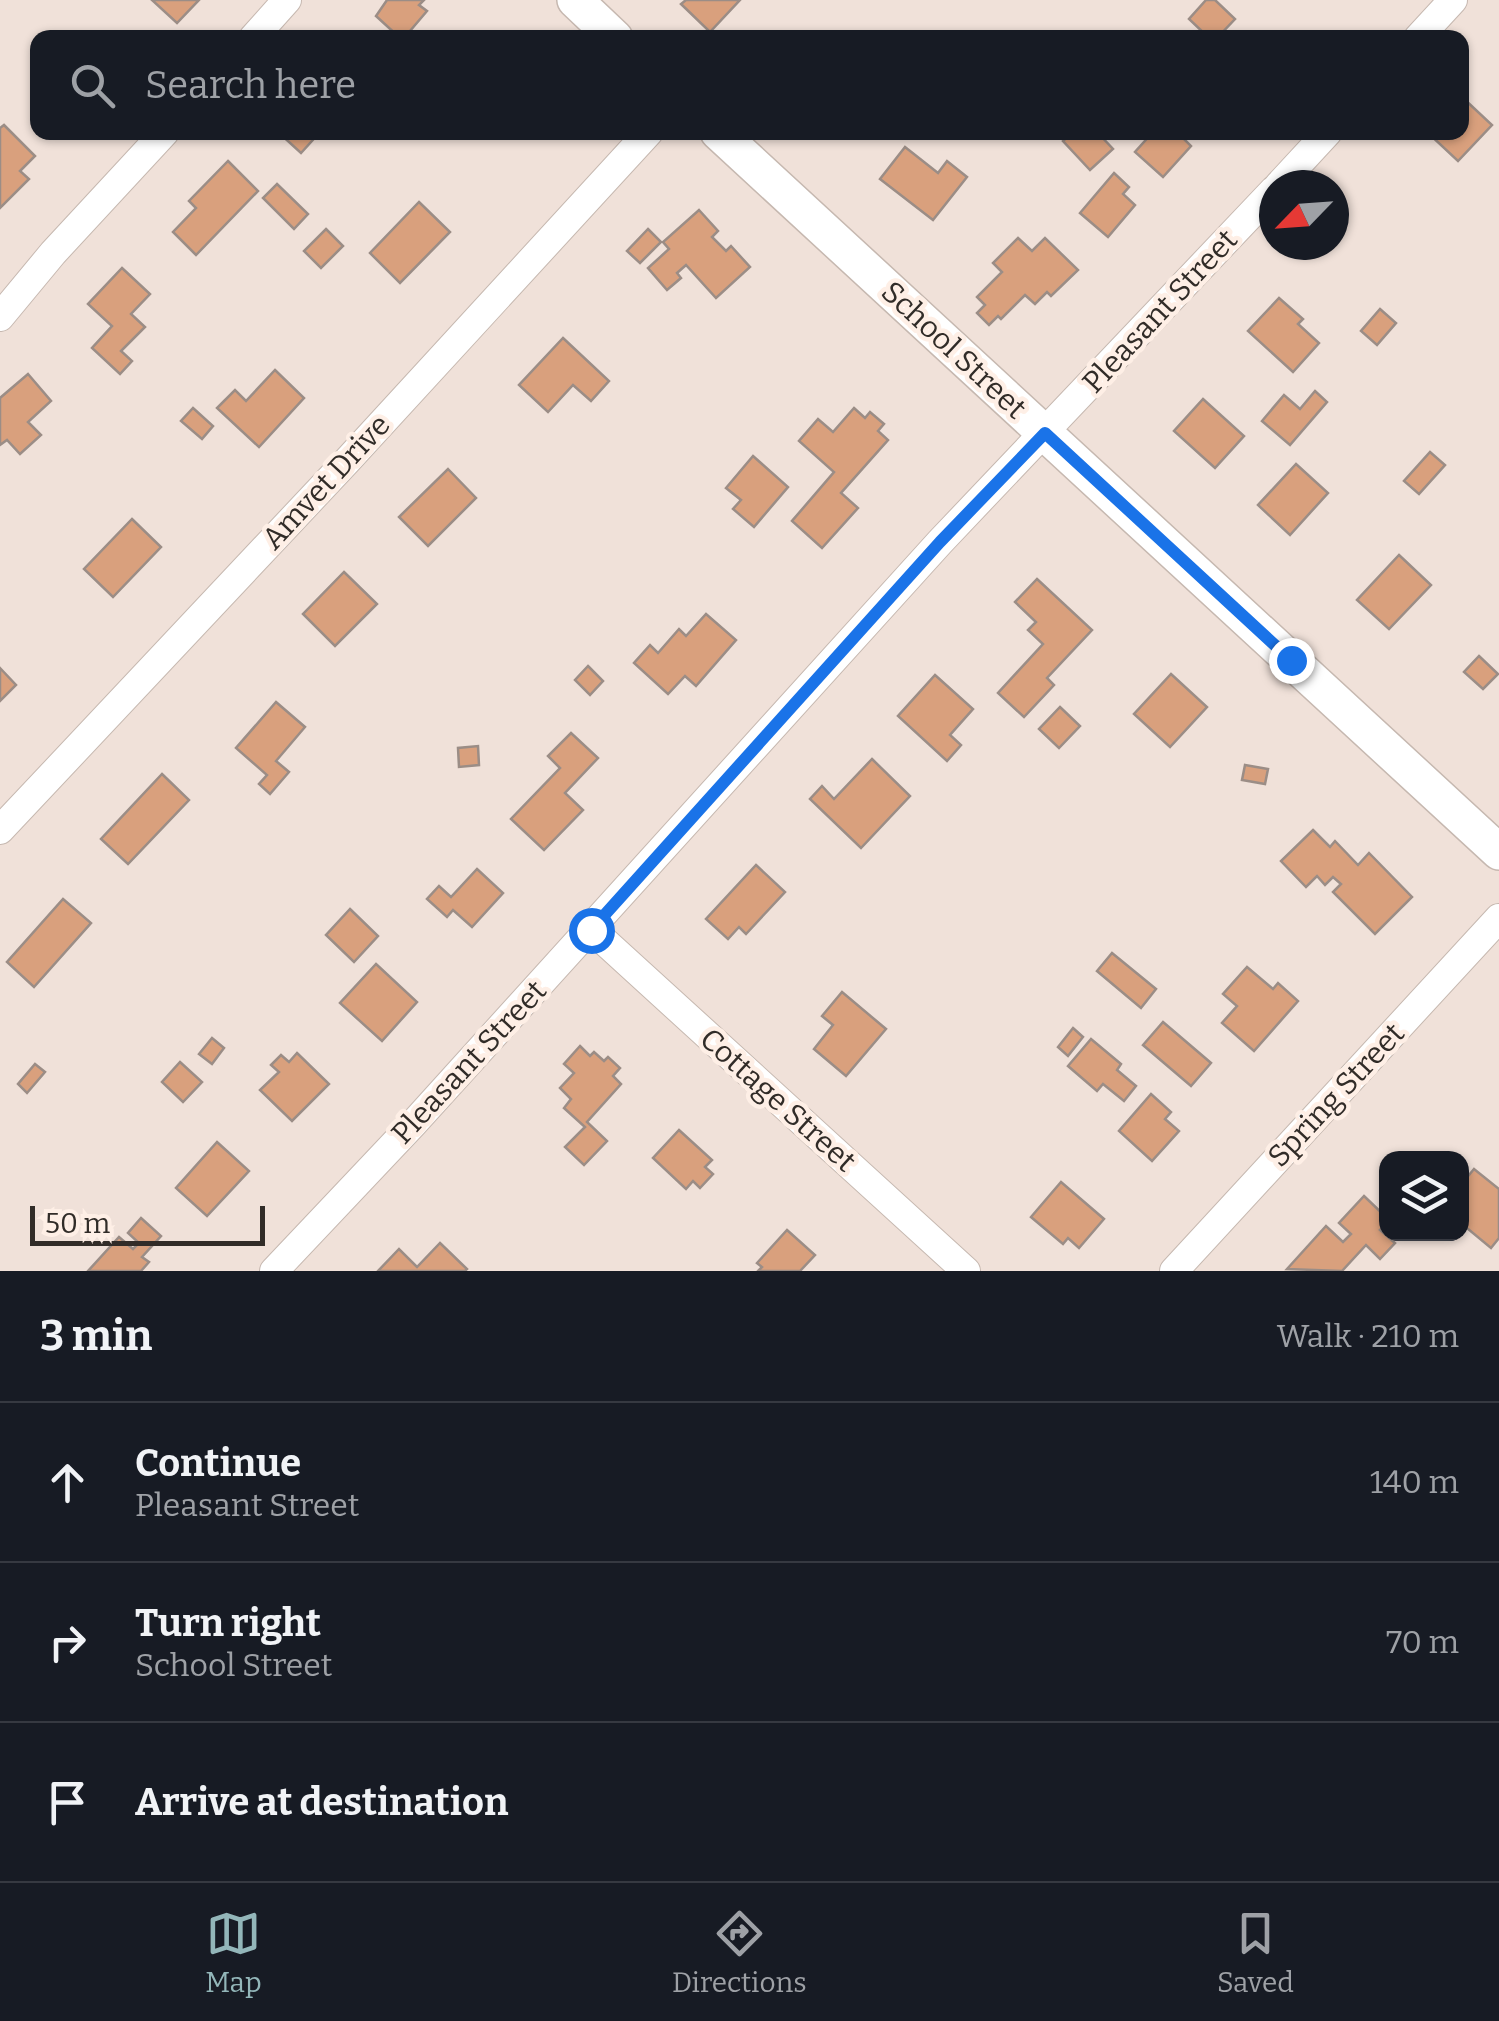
<!DOCTYPE html>
<meta charset="utf-8">
<style>
body{margin:0;font-family:Bitter,serif;background:#242831;color:#f1f3f6}
.controls{position:absolute;right:30px;bottom:30px;display:grid;overflow:hidden;border-radius:20px;box-shadow:0 2px 8px #0004}
.controls button{width:90px;height:90px;display:grid;place-items:center;padding:0;border:0;border-bottom:2px solid #363941;background:#171b24;color:#f1f3f6;font:50px sans-serif}
.compass{position:absolute;left:1259px;top:170px;width:90px;height:90px;border-radius:50%;background:#171b24;box-shadow:0 2px 8px #0004;rotate:245deg}
.scale{position:absolute;left:30px;bottom:25px;width:235px;box-sizing:border-box;padding-left:10px;border:5px solid #312c28;border-top:0;font-size:28px;line-height:35px;white-space:nowrap;color:#312c28;-webkit-text-stroke:8px #feefe6;paint-order:stroke}
.stop{position:absolute;width:30px;height:30px;margin:-22px;border:8px solid #1a73e8;border-radius:50%;background:#fff}
.stop.end{background:#1a73e8;border-color:#fff;box-shadow:0 2px 10px #0008}
.list{margin:0;padding:0;list-style:none}
h2{display:flex;justify-content:space-between;align-items:center;height:130px;margin:0;padding:0 40px;font-size:42px}
h2 small{font-size:32px;font-weight:400;color:#9ea1a6}
.list li{display:grid;grid-template-columns:65px 1fr auto;gap:30px;align-items:center;box-sizing:border-box;height:160px;padding:0 40px;border-top:2px solid #363941}
.list b{display:block;font-size:38px;white-space:nowrap}
.list p{margin:0;font-size:32px;white-space:nowrap;color:#9ea1a6}
.list em{font-size:32px;font-style:normal;color:#9ea1a6}
.icon{flex:none;width:55px;height:55px;fill:none;stroke:currentColor;stroke-width:2;stroke-linecap:round;stroke-linejoin:round}
.map{position:relative;flex:none;width:1499px;height:1271px;overflow:hidden}
.search{position:absolute;background:#171b24;box-shadow:0 2px 8px #0004;left:30px;right:30px;top:30px;height:110px;display:flex;align-items:center;gap:25px;box-sizing:border-box;padding:0 35px;border-radius:20px;color:#9ea1a6;font-size:38px}
.sheet{height:610px;background:#171b24}
nav{display:flex;justify-content:space-around;align-items:center;box-sizing:border-box;height:140px;border-top:2px solid #363941;background:#171b24;font-size:28px;color:#9ea1a6}
nav a{display:grid;justify-items:center;gap:5px}
nav .on{color:#93b6b9}
.map>svg:first-child{display:block}
.building{fill:#d9a07d;stroke:#9b8d86;stroke-width:2.5}
.lines{fill:none;stroke-linecap:round;stroke-linejoin:round}
.minor-casing{stroke:#c6b8b0;stroke-width:30}
.tertiary-casing{stroke:#c6b8b0;stroke-width:38}
.minor{stroke:#fff;stroke-width:28}
.tertiary{stroke:#fff;stroke-width:35}
.route{stroke:#1a73e8;stroke-width:12}
.labels{text-anchor:middle;dominant-baseline:central;stroke-width:9;stroke-linejoin:round;paint-order:stroke}
.street-label{font-size:30px;fill:#312c28;stroke:#feefe6}
</style>
<div class="map">
<svg width="1499" height="1271" viewBox="0 0 1499 1271">
<rect width="100%" height="100%" fill="#f0e1d9"/>
<g class="building">
<path d="M152,0H199L177,23Z"/>
<path d="M387,0H424L419,5L427,11L404,38H400L376,16Z"/>
<path d="M686,0H740L710,32L681,4Z"/>
<path d="M1206,0H1215L1235,19L1217,38H1209L1189,19Z"/>
<path d="M1462,97L1492,125L1458,161L1428,133L1462,132Z"/>
<path d="M4,125L35,156L20,171L29,179L0,208V128Z"/>
<path d="M278,132H320L301,153Z"/>
<path d="M1073,132H1097L1113,149L1090,170L1063,141Z"/>
<path d="M1153,132H1177L1191,146L1163,177L1135,152Z"/>
<path d="M905,147L938,173L947,161L967,177L933,220L880,179Z"/>
<path d="M228,161L258,191L196,255L173,232L196,208L189,201Z"/>
<path d="M1114,173L1129,187L1123,194L1135,205L1108,237L1080,213Z"/>
<path d="M277,184L308,214L294,229L263,198Z"/>
<path d="M419,202L450,232L400,283L370,253Z"/>
<path d="M699,210L718,231L712,237L726,251L731,246L750,267L716,298L686,265L677,273L681,278L667,290L648,268L669,249L663,242Z"/>
<path d="M326,229L343,246L321,268L304,251Z"/>
<path d="M648,229L661,242L640,263L627,251Z"/>
<path d="M1018,238L1032,251L1045,238L1078,270L1051,296L1047,292L1035,304L1025,295L1001,319L998,316L989,325L977,313L985,305L977,297L1002,272L993,263Z"/>
<path d="M122,268L150,294L131,314L145,327L121,351L132,361L120,374L92,348L112,326L88,304Z"/>
<path d="M1279,298L1303,319L1298,324L1319,343L1293,372L1248,331Z"/>
<path d="M1380,309L1396,323L1377,345L1361,331Z"/>
<path d="M563,338L609,381L591,401L573,385L548,412L519,385Z"/>
<path d="M275,370L304,398L259,447L217,408L235,390L246,401Z"/>
<path d="M28,374L51,401L28,422L41,435L20,454L7,440L0,445V398Z"/>
<path d="M1315,391L1327,402L1290,445L1262,421L1284,395L1300,409Z"/>
<path d="M1203,399L1244,436L1215,468L1174,431Z"/>
<path d="M193,408L213,426L202,439L181,421Z"/>
<path d="M854,408L865,418L870,412L884,424L878,431L888,440L841,493L858,508L822,548L792,521L834,472L799,441L818,419L833,432Z"/>
<path d="M1430,452L1445,465L1419,494L1404,481Z"/>
<path d="M753,456L788,487L754,527L733,509L741,500L726,488Z"/>
<path d="M1296,464L1328,493L1290,535L1258,505Z"/>
<path d="M448,469L476,498L428,546L399,517Z"/>
<path d="M132,519L161,547L113,597L84,569Z"/>
<path d="M1399,555L1431,585L1389,629L1357,600Z"/>
<path d="M344,572L377,604L335,646L303,614Z"/>
<path d="M1037,579L1092,630L1047,678L1054,685L1024,717L998,693L1043,644L1028,630L1036,622L1015,602Z"/>
<path d="M706,614L736,640L696,686L685,676L668,694L634,663L650,645L658,653L679,629L686,636Z"/>
<path d="M1479,656L1498,674L1483,689L1464,672Z"/>
<path d="M588,666L603,681L590,695L575,680Z"/>
<path d="M0,668L16,685L0,701Z"/>
<path d="M1171,674L1207,707L1170,747L1134,714Z"/>
<path d="M935,675L973,709L950,735L961,745L947,761L898,716Z"/>
<path d="M276,702L305,727L276,761L289,772L270,794L259,784L267,775L236,748Z"/>
<path d="M1060,707L1080,726L1059,748L1039,729Z"/>
<path d="M571,733L598,758L565,793L583,810L544,850L511,819L560,768L548,756Z"/>
<path d="M478,746L479,765L459,767L458,748Z"/>
<path d="M872,759L910,796L861,848L810,799L822,786L834,799Z"/>
<path d="M1245,765L1268,769L1265,784L1242,780Z"/>
<path d="M162,774L189,800L128,864L101,839Z"/>
<path d="M1313,830L1330,847L1335,841L1358,865L1369,853L1412,897L1375,934L1333,892L1341,884L1333,877L1325,885L1317,876L1306,887L1281,861Z"/>
<path d="M756,865L785,892L746,934L739,927L728,939L706,919Z"/>
<path d="M477,869L503,893L472,927L453,910L447,917L427,899L439,886L451,897Z"/>
<path d="M63,899L91,923L34,987L7,962Z"/>
<path d="M350,909L378,936L354,962L326,935Z"/>
<path d="M1112,953L1156,989L1141,1008L1097,971Z"/>
<path d="M376,964L417,1002L382,1041L340,1003Z"/>
<path d="M1247,967L1273,989L1278,983L1298,1001L1254,1051L1222,1023L1237,1006L1223,994Z"/>
<path d="M842,992L886,1029L846,1076L814,1049L833,1025L822,1016Z"/>
<path d="M1163,1022L1211,1063L1191,1086L1143,1045Z"/>
<path d="M1073,1028L1083,1037L1068,1056L1058,1047Z"/>
<path d="M212,1038L224,1048L212,1064L199,1054Z"/>
<path d="M1091,1039L1121,1064L1117,1070L1136,1086L1124,1101L1103,1084L1097,1091L1068,1066Z"/>
<path d="M580,1046L590,1056L594,1052L604,1061L608,1057L620,1068L613,1076L621,1084L587,1122L607,1141L584,1165L565,1147L585,1127L564,1108L571,1099L560,1088L574,1073L564,1064Z"/>
<path d="M297,1053L329,1084L292,1121L260,1090L279,1072L271,1065L281,1055L289,1062Z"/>
<path d="M180,1062L202,1082L183,1102L162,1082Z"/>
<path d="M35,1064L45,1072L27,1093L18,1084Z"/>
<path d="M1151,1094L1171,1112L1165,1119L1179,1131L1152,1161L1119,1131Z"/>
<path d="M679,1130L712,1160L705,1167L713,1174L700,1188L693,1181L686,1189L653,1158Z"/>
<path d="M217,1142L249,1171L207,1216L176,1188Z"/>
<path d="M1462,1169L1469,1175L1474,1169L1499,1189V1238L1491,1248L1462,1224Z"/>
<path d="M1061,1182L1104,1219L1079,1248L1068,1238L1063,1244L1031,1217Z"/>
<path d="M1364,1196L1386,1217V1224L1380,1230L1395,1243L1380,1259L1366,1245L1342,1271L1287,1269L1326,1226L1343,1242L1351,1234L1339,1223Z"/>
<path d="M141,1218L161,1236L142,1257L149,1262L141,1271H88L119,1237L133,1249L139,1243L128,1233Z"/>
<path d="M787,1230L815,1255L800,1271H758L762,1267L757,1263Z"/>
<path d="M440,1243L467,1269L465,1271H378L399,1249L417,1267Z"/>
</g>
<g class="lines">
<defs>
<g id="minor">
<path d="M253,38L287,0"/>
<path d="M1418,38L1453,0"/>
<path d="M1279,185L1328,132"/>
<path d="M0,317L53,253L165,132"/>
<path d="M0,830L347,461L649,132"/>
<path d="M591,929L966,1271"/>
<path d="M274,1271L413,1124L940,542L1274,190"/>
<path d="M1174,1271L1499,918"/>
</g>
<g id="tertiary">
<path d="M575,0L615,38"/>
<path d="M718,132L1499,852"/>
</g>
</defs>
<use href="#minor" class="minor-casing"/>
<use href="#tertiary" class="tertiary-casing"/>
<use href="#minor" class="minor"/>
<use href="#tertiary" class="tertiary"/>
</g>
<g class="lines">
<path class="route" d="M591,930L940,542L1045,433L1291,660"/>
</g>
<g class="labels">
<g class="street-label">
<text transform="translate(1160 311) rotate(-47)">Pleasant Street</text>
<text transform="translate(954 350) rotate(43)">School Street</text>
<text transform="translate(326 482) rotate(-47)">Amvet Drive</text>
<text transform="translate(469 1062) rotate(-47)">Pleasant Street</text>
<text transform="translate(1336 1095) rotate(-47)">Spring Street</text>
<text transform="translate(778 1100) rotate(42)">Cottage Street</text>
</g>
</g>
</svg>
<div class="controls">
<button><svg class="icon" aria-label="layers" viewBox="0 0 24 24"><path d="M12 4l9 5-9 5-9-5zM3 14l9 5 9-5"/></svg></button>
</div>
<svg class="compass" viewBox="-18 -18 36 36"><path d="M0-13l5 13h-10z" fill="#e53935"/><path d="M0 13l5-13h-10z" fill="#9ea1a6"/></svg>
<div class="scale">50 m</div>
<div class="stop" style="left:591px;top:930px"></div>
<div class="stop end" style="left:1291px;top:660px"></div>
<div class="search"><svg class="icon" aria-label="search" viewBox="0 0 24 24"><circle cx="10" cy="10" r="6"/><path d="M15 15l6 6"/></svg>Search here</div>
</div>
<section class="sheet">
<h2>3 min<small>Walk · 210 m</small></h2>
<ul class="list">
<li><svg class="icon" aria-label="ahead" viewBox="0 0 24 24"><path d="M12 20V5M6 11l6-6 6 6"/></svg><div><b>Continue</b><p>Pleasant Street</p></div><em>140 m</em></li>
<li><svg class="icon" aria-label="right" viewBox="0 0 24 24"><path d="M7 20v-9h11M14 6l5 5-5 5"/></svg><div><b>Turn right</b><p>School Street</p></div><em>70 m</em></li>
<li><svg class="icon" aria-label="arrive" viewBox="0 0 24 24"><path d="M6 21V4h12l-3 4 3 4H6"/></svg><div><b>Arrive at destination</b></div></li>
</ul>
</section>
<nav>
<a class="on"><svg class="icon" aria-label="map" viewBox="0 0 24 24"><path d="M3 6l6-2 6 2 6-2v14l-6 2-6-2-6 2zM9 4v14M15 6v14"/></svg>Map</a>
<a><svg class="icon" aria-label="directions" viewBox="0 0 24 24"><path d="M12 3l9 9-9 9-9-9zM9 14v-3h6M13 9l2 2-2 2"/></svg>Directions</a>
<a><svg class="icon" aria-label="saved" viewBox="0 0 24 24"><path d="M7 4h10v16l-5-4-5 4z"/></svg>Saved</a>
</nav>
